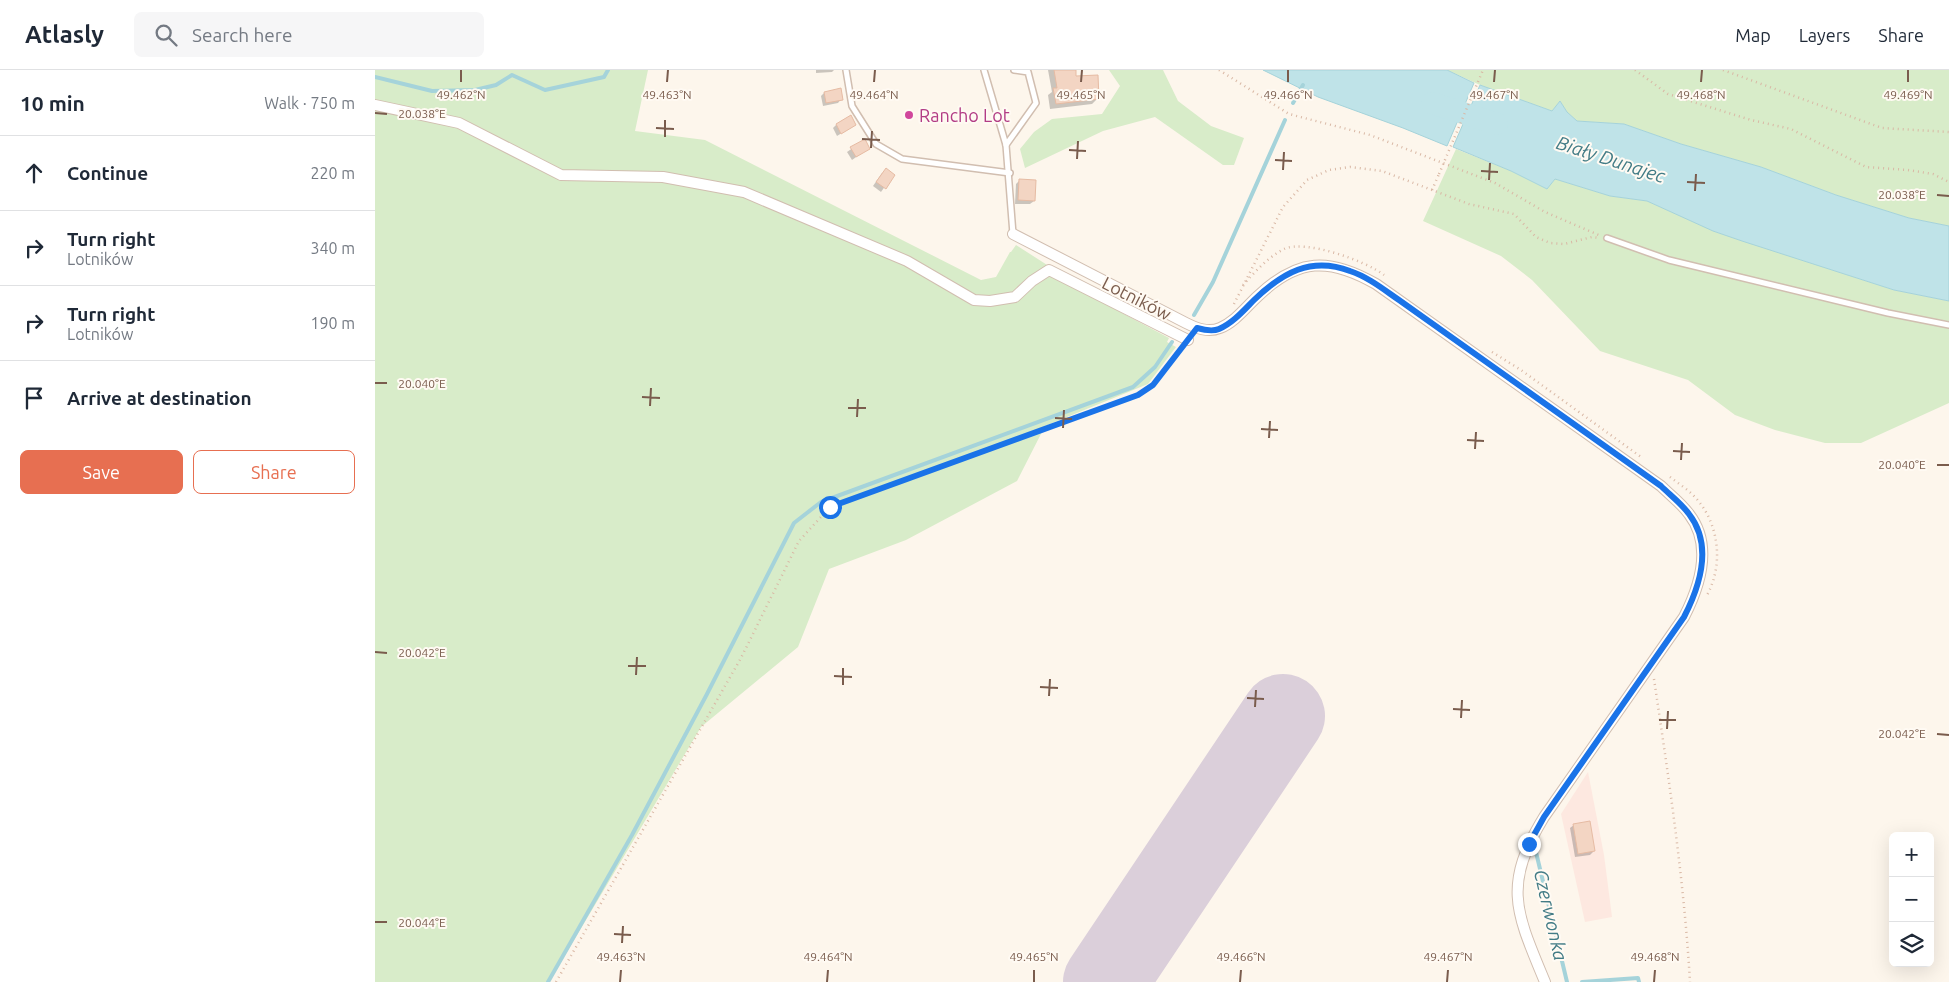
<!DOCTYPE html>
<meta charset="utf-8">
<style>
body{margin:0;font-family:Ubuntu,sans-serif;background:#f6f6f7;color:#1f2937}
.controls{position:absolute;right:15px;bottom:15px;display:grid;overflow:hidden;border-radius:8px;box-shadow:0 5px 20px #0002}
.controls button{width:45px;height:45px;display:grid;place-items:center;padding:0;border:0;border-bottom:1px solid #e0e1e3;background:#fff;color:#1f2937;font:25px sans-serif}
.stop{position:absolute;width:15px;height:15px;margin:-11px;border:4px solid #1a73e8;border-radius:50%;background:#fff}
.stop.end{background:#1a73e8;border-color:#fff;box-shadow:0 1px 5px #0008}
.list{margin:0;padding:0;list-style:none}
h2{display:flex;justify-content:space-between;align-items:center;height:65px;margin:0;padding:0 20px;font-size:21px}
h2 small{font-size:16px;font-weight:400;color:#747a83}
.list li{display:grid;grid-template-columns:32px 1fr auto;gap:15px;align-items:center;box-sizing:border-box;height:75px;padding:0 20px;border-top:1px solid #e0e1e3}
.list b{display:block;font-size:19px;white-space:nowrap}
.list p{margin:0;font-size:16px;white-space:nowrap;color:#747a83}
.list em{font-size:16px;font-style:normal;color:#747a83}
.actions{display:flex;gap:10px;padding:15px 20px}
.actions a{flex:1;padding:11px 0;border:1px solid #e76f51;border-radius:8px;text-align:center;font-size:18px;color:#e76f51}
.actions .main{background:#e76f51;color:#fff}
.icon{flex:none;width:28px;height:28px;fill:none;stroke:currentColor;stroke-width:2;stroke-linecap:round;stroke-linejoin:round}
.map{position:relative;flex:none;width:1574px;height:912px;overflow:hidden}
header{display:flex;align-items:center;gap:30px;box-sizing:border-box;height:70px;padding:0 25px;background:#fff;border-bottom:1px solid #e0e1e3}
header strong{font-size:24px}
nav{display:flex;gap:28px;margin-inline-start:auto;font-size:18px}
.search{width:350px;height:45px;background:#f6f6f7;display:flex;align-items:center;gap:12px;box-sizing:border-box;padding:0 18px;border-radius:8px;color:#747a83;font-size:19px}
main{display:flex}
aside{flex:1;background:#fff}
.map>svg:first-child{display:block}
.commercial{fill:#fde8e0}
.green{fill:#d8ecc9}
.water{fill:#bfe3e8;stroke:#a5d3da}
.shadow{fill:#0003}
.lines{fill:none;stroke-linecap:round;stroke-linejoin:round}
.stream{stroke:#a5d3da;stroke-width:4}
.river{stroke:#bfe3e8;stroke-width:22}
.runway{stroke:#dbcfda;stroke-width:84}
.building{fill:#f3d5c3;stroke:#e6bba3}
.lane-casing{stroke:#d1beb0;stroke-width:8}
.street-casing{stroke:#d1beb0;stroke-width:12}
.path{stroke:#d9b8a5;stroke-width:2.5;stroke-dasharray:1 4;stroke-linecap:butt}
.lane{stroke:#fff;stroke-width:5}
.street{stroke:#fff;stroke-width:10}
.path-bridge{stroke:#d9b8a5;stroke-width:2.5;stroke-dasharray:1 4;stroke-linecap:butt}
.route{stroke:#1a73e8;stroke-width:6}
.ticks{fill:none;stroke:#7a5c4d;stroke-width:2}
.hotel-dot{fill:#d1479c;stroke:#fffaf3;stroke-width:2}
.labels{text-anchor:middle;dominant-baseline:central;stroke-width:4;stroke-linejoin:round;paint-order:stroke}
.hotel-label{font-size:18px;fill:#b23c85;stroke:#fffaf3;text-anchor:start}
.street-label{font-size:18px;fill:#7a5c4d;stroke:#fffaf3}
.water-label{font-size:19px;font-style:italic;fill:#437c86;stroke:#fffaf3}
.ticks-label{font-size:12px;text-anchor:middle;fill:#7a5c4d;stroke:#fffaf3;stroke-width:4;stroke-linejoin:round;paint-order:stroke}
</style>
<header>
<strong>Atlasly</strong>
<div class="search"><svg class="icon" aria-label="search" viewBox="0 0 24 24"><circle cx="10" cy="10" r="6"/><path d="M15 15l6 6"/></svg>Search here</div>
<nav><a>Map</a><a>Layers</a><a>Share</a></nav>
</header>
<main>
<aside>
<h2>10 min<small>Walk · 750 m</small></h2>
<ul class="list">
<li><svg class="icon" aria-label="ahead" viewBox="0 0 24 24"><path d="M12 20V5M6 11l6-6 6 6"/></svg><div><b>Continue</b></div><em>220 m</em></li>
<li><svg class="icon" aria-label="right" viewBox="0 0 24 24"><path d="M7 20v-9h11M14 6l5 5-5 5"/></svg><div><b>Turn right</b><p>Lotników</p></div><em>340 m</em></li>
<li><svg class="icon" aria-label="right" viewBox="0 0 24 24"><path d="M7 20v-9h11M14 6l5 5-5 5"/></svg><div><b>Turn right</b><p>Lotników</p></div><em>190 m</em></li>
<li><svg class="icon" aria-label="arrive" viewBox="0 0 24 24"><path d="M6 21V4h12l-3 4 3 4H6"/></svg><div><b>Arrive at destination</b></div></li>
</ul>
<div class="actions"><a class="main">Save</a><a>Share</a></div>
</aside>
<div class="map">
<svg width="1574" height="912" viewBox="0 0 1574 912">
<rect width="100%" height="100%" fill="#fdf6ec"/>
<path class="commercial" d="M1213,702L1229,785L1237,847L1210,852L1186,744Z"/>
<g class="green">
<path d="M0,0H273L260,61L330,70L606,210L621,207L635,182H636L641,175L747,243L794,268L792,272L801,277L773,314L670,356L642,411L531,470L454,499L423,577L326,657L174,912H0Z"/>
<path d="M734,0H788L803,31L836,56L869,68L859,95H848L780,47L728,61L650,98L645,79L659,62L677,49L727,44L745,16Z"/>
<path d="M1072,0H1574V156L1534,148L1461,125L1386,97L1306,74L1249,54L1202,51L1192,42L1185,31L1177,41L1105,15Z"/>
<path d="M1081,79L1136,101L1172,119L1180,109L1235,126L1272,131L1341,162L1368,171L1519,220L1574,231V333L1486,373H1450L1400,360L1360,345L1313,310L1225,281L1157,210L1126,186L1048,151Z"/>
</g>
<g class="water">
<path d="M888,0H1072L1099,13L1072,76L1028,58L943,27Z"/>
<path d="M1105,15L1177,41L1185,31L1192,42L1202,51L1249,54L1306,74L1386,97L1461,125L1534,148L1574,156V231L1519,220L1367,171L1338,161L1272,131L1235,126L1180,109L1172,119L1136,101L1078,77Z"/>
</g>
<g class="shadow">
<path d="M441,0H459L457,2L441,3Z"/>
<path d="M673,0H700V8L723,28L717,34L675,39L673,25L677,22Z"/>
<path d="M449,23L466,29L463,33L448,36L446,26Z"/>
<path d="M461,55H480L462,66L458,58Z"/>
<path d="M489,70L494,78L477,90L472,82Z"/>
<path d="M507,103L518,105L506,122L498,116Z"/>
<path d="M645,110L659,131L655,134H640L641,114Z"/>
<path d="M1199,755L1219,781L1215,785L1200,787L1195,758Z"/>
</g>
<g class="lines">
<g class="stream">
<path d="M0,7L57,21L100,20L121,15L137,5L170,20L229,7L233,0"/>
<path d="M918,33L928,15"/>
<path d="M819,245L838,212L910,50"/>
<path d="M1160,778L1192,912"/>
<path d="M173,912L257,765L332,624L419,453L446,432L758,317L780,297L797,272"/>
<path d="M1207,912L1263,908L1264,912"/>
</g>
<path class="river" d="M1057,33L1122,54"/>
<path class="runway" d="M730,912L908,646"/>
</g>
<g class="building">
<path d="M679,0H701V6L723,5L724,29L681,34L678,18H682Z"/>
<path d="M466,18L468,30L451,33L449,22Z"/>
<path d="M476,45L481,55L466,64L461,54Z"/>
<path d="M490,69L495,79L481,87L475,77Z"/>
<path d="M511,98L520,105L511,119L501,112Z"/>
<path d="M644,109L661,110L660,131L643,130Z"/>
<path d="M1215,751L1220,781L1203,784L1198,754Z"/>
</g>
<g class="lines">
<defs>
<g id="lane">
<path d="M471,0L477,36L501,74L527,89L635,103"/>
<path d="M609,0L631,75L638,164"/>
<path d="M631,75L661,33L653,2L639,0"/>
<path d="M1232,168L1294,190L1513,243L1574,255"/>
</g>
<g id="street">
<path d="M0,35L84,53L186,105L288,107L369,122L532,191L599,230L615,231L640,227L657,211L674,200L813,270"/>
<path d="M638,164L811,253C821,258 833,263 845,258C860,252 871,237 883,226C923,188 954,187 1001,214L1286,416C1295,425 1306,433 1314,444C1338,475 1325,516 1309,547L1169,747C1127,816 1141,842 1170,912"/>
</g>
</defs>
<use href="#lane" class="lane-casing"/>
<use href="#street" class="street-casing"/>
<g class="path">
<path d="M844,0L914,44L995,65L1120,113L1170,142L1226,166"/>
<path d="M1260,0L1293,24L1376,50L1416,59L1491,97L1533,100L1558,104L1574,112"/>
<path d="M1348,0L1507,58L1574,62"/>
<path d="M1057,120L1064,104"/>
<path d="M868,215C880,202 893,187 909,179C930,169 991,191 1009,205"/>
<path d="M859,234L908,137L932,110L954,100L975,97L1007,101L1094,134L1139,144L1161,167L1175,173L1189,174L1217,167L1225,168"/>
<path d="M1117,282L1146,300L1266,387"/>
<path d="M1295,407C1303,413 1312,419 1319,426C1345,453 1349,496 1331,527"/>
<path d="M1279,609C1294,710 1309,810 1315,912"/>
<path d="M181,912L366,588L424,471L455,437L763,325L778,315L806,279"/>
</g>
<use href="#lane" class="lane"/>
<use href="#street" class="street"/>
<path class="path-bridge" d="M1064,104L1108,0"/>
</g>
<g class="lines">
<path class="route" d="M455,437L763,325L778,315L822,258C829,260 837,262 844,259C858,253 869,240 879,230C907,203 936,186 975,201C993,207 1008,219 1024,230L1286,416C1295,425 1306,433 1314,444C1338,475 1325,516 1309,547L1169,747L1154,774"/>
</g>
<path class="ticks" d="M86,12V0M292,12L293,0M499,12L500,0M706,12L707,0M913,12V0M1119,12L1120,0M1326,12L1327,0M1533,12V0M0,43L12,44M281,58L299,59M290,67V50M487,69L505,70M496,78L497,61M694,80L711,81M702,89L703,71M900,90L917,91M908,100L909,82M1106,101L1123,102M1114,110L1115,93M1312,112L1330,113M1320,121L1321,104M1562,125L1574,126M0,313H12M267,327L285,328M275,336L276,318M473,338H491M482,347L483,329M680,348L697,349M688,358L689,340M886,359L903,360M894,368L895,351M1092,370L1109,371M1100,379L1101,362M1298,381L1315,382M1306,390L1307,373M1562,395H1574M0,582L12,583M253,596H271M261,605L262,587M459,606L477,607M468,615V598M665,617L683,618M674,626L675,609M872,628L889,629M880,637L881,620M1078,639L1095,640M1086,648L1087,630M1284,650H1301M1292,659L1293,641M1562,664L1574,665M0,852H12M239,864L256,865M247,873L248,856M245,912L246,900M452,912L453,900M659,912V900M865,912L866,900M1072,912L1073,900M1279,912L1280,900"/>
<circle class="hotel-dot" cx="534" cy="45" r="5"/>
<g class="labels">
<g class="hotel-label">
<text x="544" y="45">Rancho Lot</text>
</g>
<g class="street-label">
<text transform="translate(762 228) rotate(27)">Lotników</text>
</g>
<g class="water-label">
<text transform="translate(1236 89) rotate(18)">Biały Dunajec</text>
<text transform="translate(1176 845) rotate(77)">Czerwonka</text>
</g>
</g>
<g class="ticks-label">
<text x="86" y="29">49.462°N</text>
<text x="292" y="29">49.463°N</text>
<text x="499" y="29">49.464°N</text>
<text x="706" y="29">49.465°N</text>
<text x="913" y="29">49.466°N</text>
<text x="1119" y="29">49.467°N</text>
<text x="1326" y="29">49.468°N</text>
<text x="1533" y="29">49.469°N</text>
<text x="47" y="48">20.038°E</text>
<text x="1527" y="129">20.038°E</text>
<text x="47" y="318">20.040°E</text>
<text x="1527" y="399">20.040°E</text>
<text x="47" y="587">20.042°E</text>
<text x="1527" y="668">20.042°E</text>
<text x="47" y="857">20.044°E</text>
<text x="246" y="891">49.463°N</text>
<text x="453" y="891">49.464°N</text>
<text x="659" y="891">49.465°N</text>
<text x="866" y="891">49.466°N</text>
<text x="1073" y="891">49.467°N</text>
<text x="1280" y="891">49.468°N</text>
</g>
</svg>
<div class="controls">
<button>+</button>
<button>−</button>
<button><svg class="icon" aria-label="layers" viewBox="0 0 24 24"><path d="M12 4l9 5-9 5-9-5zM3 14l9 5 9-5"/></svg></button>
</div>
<div class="stop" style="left:455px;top:437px"></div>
<div class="stop end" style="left:1154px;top:774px"></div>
</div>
</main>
